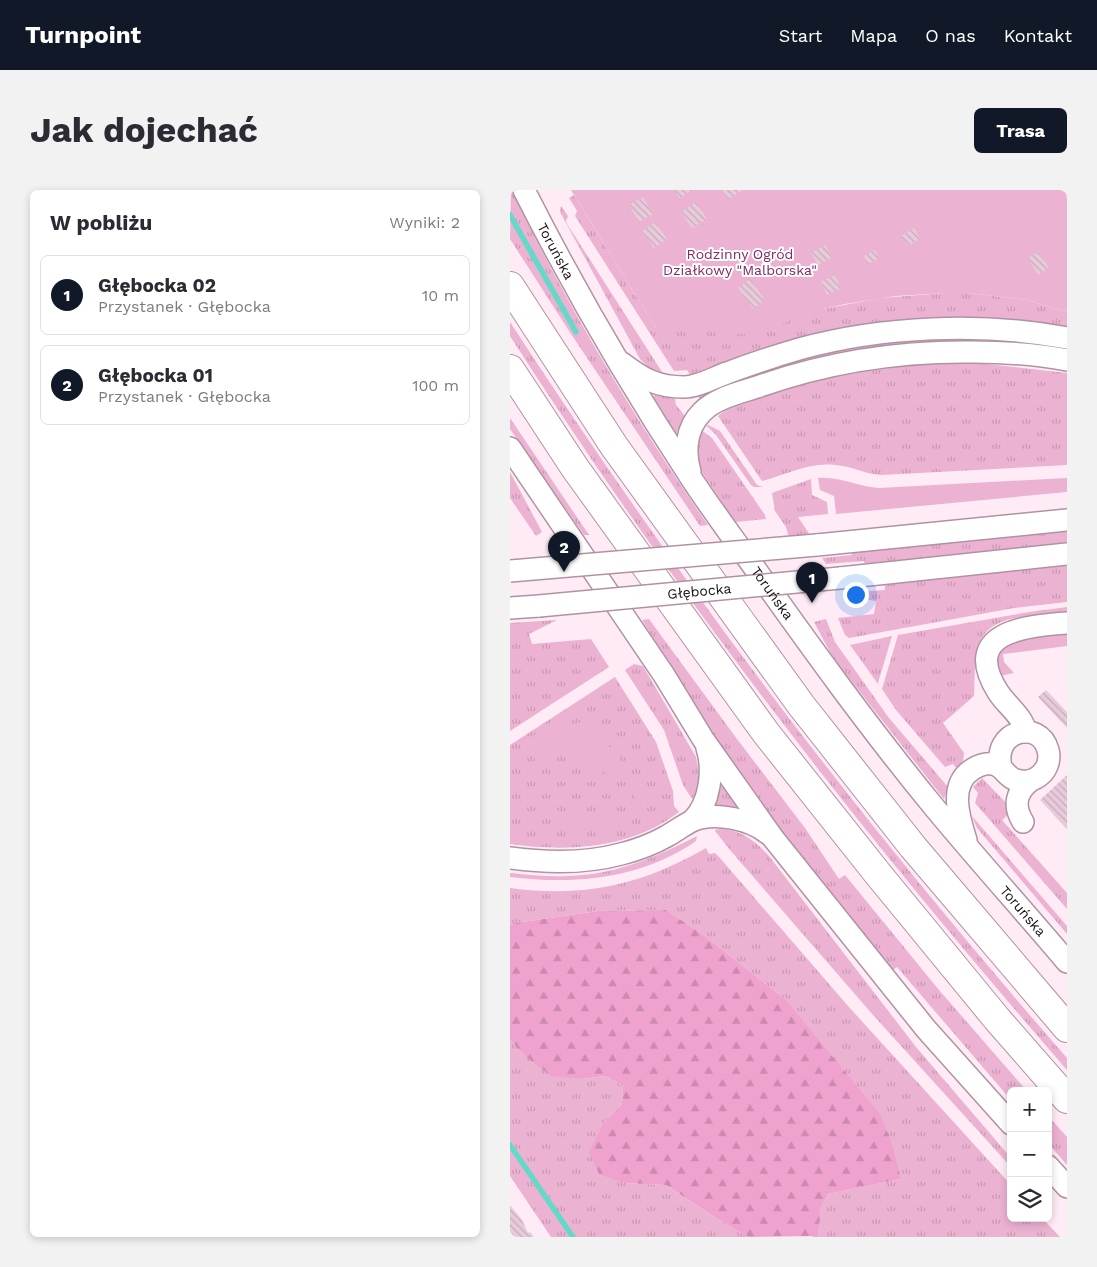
<!DOCTYPE html>
<html lang="pl">
<meta charset="utf-8">
<style>
body{margin:0;font-family:"Work Sans",sans-serif;background:#f2f2f3;color:#2b2b33}
.controls{position:absolute;right:15px;bottom:15px;display:grid;overflow:hidden;border-radius:8px;box-shadow:0 2px 8px #0003}
.controls button{width:45px;height:45px;display:grid;place-items:center;padding:0;border:0;border-bottom:1px solid #e1e1e2;background:#fff;color:#2b2b33;font:25px sans-serif}
.you{position:absolute;left:345px;top:404px;width:18px;height:18px;margin:-12px;border:4px solid #fff;border-radius:50%;background:#1a73e8;box-shadow:0 0 0 8px #1a73e833}
.badge{display:grid;place-items:center;width:32px;height:32px;border-radius:50%;background:#111827;color:#fff;font-size:16px;font-weight:700}
.pin{position:absolute;translate:-50% -41px;filter:drop-shadow(0 1px 2px #0008)}
.pin::after{content:'';position:absolute;top:26px;width:18px;height:15px;background:inherit;clip-path:polygon(0 0,100% 0,50% 100%)}
.list{margin:0;padding:0;list-style:none}
h2{display:flex;justify-content:space-between;align-items:center;height:65px;margin:0;padding:0 20px;font-size:21px}
h2 small{font-size:16px;font-weight:400;color:#7c7c81}
.list li{display:grid;grid-template-columns:32px 1fr auto;gap:15px;align-items:center;box-sizing:border-box;height:80px;margin:0 10px 10px;padding:0 10px;border:1px solid #e1e1e2;border-radius:8px}
.list b{display:block;font-size:19px;white-space:nowrap}
.list p{margin:0;font-size:16px;white-space:nowrap;color:#7c7c81}
.list em{font-size:16px;font-style:normal;color:#7c7c81}
.icon{flex:none;width:28px;height:28px;fill:none;stroke:currentColor;stroke-width:2;stroke-linecap:round;stroke-linejoin:round}
.map{position:relative;flex:none;width:557px;height:1047px;overflow:hidden;border-radius:8px}
header{display:flex;align-items:center;gap:30px;box-sizing:border-box;height:70px;padding:0 25px;background:#111827;color:#fff}
header strong{font-size:24px}
nav{display:flex;gap:28px;margin-inline-start:auto;font-size:18px}
.intro{display:flex;align-items:center;justify-content:space-between;box-sizing:border-box;height:120px;padding:0 30px}
h1{margin:0;font-size:35px}
.button{padding:12px 22px;border-radius:8px;background:#111827;color:#fff;font-size:18px;font-weight:700}
main{display:flex;gap:30px;padding:0 30px}
aside{flex:1;background:#fff;border-radius:8px;box-shadow:0 2px 8px #0003}
.map>svg:first-child{display:block}
.grass{fill:url(#grass-tufts)}
.forest{fill:url(#forest-firs)}
.green{fill:#ecb2d2}
.lines{fill:none;stroke-linecap:round;stroke-linejoin:round}
.stream{stroke:#64d9c8;stroke-width:5.5}
.building{fill:url(#building-back-hatch)}
.minor-casing{stroke:#b093a3;stroke-width:24}
.highway-casing{stroke:#b093a3;stroke-width:30}
.minor{stroke:#fff;stroke-width:21}
.highway{stroke:#fff;stroke-width:28}
.minor-bridge-casing{stroke:#b093a3;stroke-width:24;stroke-linecap:butt}
.minor-bridge{stroke:#fff;stroke-width:21}
.labels{text-anchor:middle;dominant-baseline:central;stroke-width:4;stroke-linejoin:round;paint-order:stroke}
.street-label{font-size:14px;fill:#180e14;stroke:#fff}
.park-label{font-size:14px;fill:#832a64;stroke:#fff}
</style>
<header>
<strong>Turnpoint</strong>
<nav><a>Start</a><a>Mapa</a><a>O nas</a><a>Kontakt</a></nav>
</header>
<div class="intro"><h1>Jak dojechać</h1><a class="button">Trasa</a></div>
<main>
<aside>
<h2>W pobliżu<small>Wyniki: 2</small></h2>
<ul class="list">
<li><span class="badge">1</span><div><b>Głębocka 02</b><p>Przystanek · Głębocka</p></div><em>10 m</em></li>
<li><span class="badge">2</span><div><b>Głębocka 01</b><p>Przystanek · Głębocka</p></div><em>100 m</em></li>
</ul>
</aside>
<div class="map">
<svg width="557" height="1047" viewBox="0 0 557 1047">
<defs>
<pattern id="grass-tufts" width="24" height="20" patternUnits="userSpaceOnUse" patternTransform="scale(1.25)"><rect width="24" height="20" fill="#ecb2d2"/><path d="M3 7l-1-3M5 7V3M7 7l1-3M15 17l-1-3M17 17v-4M19 17l1-3" fill="none" stroke="#ca98b3"/></pattern>
<pattern id="forest-firs" width="22" height="20" patternUnits="userSpaceOnUse" patternTransform="scale(1.25)"><rect width="22" height="20" fill="#f0a2cf"/><path d="M5 1l3.5 6h-7zM16 11l3.5 6h-7z" fill="#cd8ab1"/></pattern>
<pattern id="building-back-hatch" width="6" height="6" patternUnits="userSpaceOnUse" patternTransform="scale(1.25)"><rect width="6" height="6" fill="#e8cada"/><path d="M-1 5l2 2M0 0l6 6M5-1l2 2" fill="none" stroke="#c6acba"/></pattern>
</defs>
<rect width="100%" height="100%" fill="#feebf5"/>
<g class="grass">
<path d="M1,0C58,116 124,229 198,335L190,336L61,144L0,49Z"/>
<path d="M64,5L146,138L313,119L371,108L434,103H460L517,110L557,122V137C528,133 499,129 470,128C367,124 274,148 180,185L177,180L164,181L65,26L67,21L59,8Z"/>
<path d="M51,16L58,26L56,31L57,34L154,185L142,181L130,169L50,22Z"/>
<path d="M0,132C168,391 354,636 557,868V880C355,648 166,405 0,146Z"/>
<path d="M421,148H477L557,157V163L485,153L191,211L187,203L285,169L367,153Z"/>
<path d="M468,173L557,183V275L371,285C355,284 341,276 325,275C298,272 277,285 252,291L208,226C220,215 241,210 257,205C326,183 395,173 468,173Z"/>
<path d="M145,205L165,208L166,215L175,226L167,243H166L143,207Z"/>
<path d="M0,228L79,345H74L0,239Z"/>
<path d="M194,233L210,241L247,295L253,297H244L241,295L206,245Z"/>
<path d="M190,239L202,248L255,325L256,329L225,332L187,275L185,267Z"/>
<path d="M0,282L32,342L26,346L0,308Z"/>
<path d="M301,289L302,305L317,312L318,324L288,327L308,357L280,352L276,337L265,321L262,303Z"/>
<path d="M557,341V354L355,375L354,371L316,374L312,368L342,365V362Z"/>
<path d="M557,374V412L504,418L339,448L335,445L328,428L364,424L366,411L347,408L348,402L375,400V394Z"/>
<path d="M557,417V425C526,426 477,421 467,459C464,474 465,491 464,506L433,533L454,563L453,571L447,579L443,574L435,577L386,520L372,499L388,445L519,422Z"/>
<path d="M139,429L227,549L295,638L329,689L335,685L429,800L517,901H501V910L387,777L383,780L262,632L223,578L132,430Z"/>
<path d="M316,429L325,452L379,528L438,597L434,609L335,483H334L322,466L304,432Z"/>
<path d="M47,430L19,444L22,454L81,449L99,477L0,541V433Z"/>
<path d="M382,446L368,493V494L340,455Z"/>
<path d="M124,474L133,476L186,567L190,587L187,602L182,609L173,595L154,540L115,480Z"/>
<path d="M105,487L146,552L163,601L164,616L169,622C121,659 58,662 0,654V555Z"/>
<path d="M472,588L500,617V623L492,630L557,703V719L465,613L468,603L463,597Z"/>
<path d="M212,595L228,617L227,619L203,616Z"/>
<path d="M462,626L557,736V744L467,638Z"/>
<path d="M210,639C232,640 245,651 259,666L406,857L501,968V977L363,825L220,660L205,641V640Z"/>
<path d="M187,646L186,651C131,689 65,695 0,687V683C19,685 39,687 58,686C105,685 146,667 187,646Z"/>
<path d="M196,658L199,664L205,663L210,668L338,816L501,995V1028H532L550,1047H300L308,1045L311,1017L318,1004L391,989L275,809L195,746L156,720L88,721L5,733L0,736V698C75,708 131,695 196,658Z"/>
<path d="M0,850L14,865L71,889L96,886L113,896L112,914L93,934L114,993L156,995L217,1035L239,1047H41L0,986Z"/>
<path d="M538,926L557,947V975L538,953Z"/>
</g>
<path class="forest" d="M156,720L195,746L275,809L370,924L382,954L391,989L318,1004L311,1017L308,1046L239,1047L217,1035L156,995L114,993L89,984L79,962L93,934L112,914L113,896L96,886L71,889L41,886L14,865L0,850V736L5,733L88,721Z"/>
<g class="green">
<path d="M61,0H557V122L517,110L460,103H434L386,106L335,114L313,119L241,145L146,138Z"/>
<path d="M308,288C330,286 348,297 369,298L557,288V302L326,324L324,306L310,300Z"/>
<path d="M557,441V456L493,464L494,472L504,483L490,486C489,480 486,472 488,466C495,446 539,444 557,441Z"/>
<path d="M75,531L81,533L94,551L106,564L123,588L132,587L141,606L126,612L115,589L60,571L57,563L22,569L23,545Z"/>
<path d="M38,608L56,630L89,627L105,628L113,625L122,613L132,616L121,633L108,637L91,635L53,640L34,615Z"/>
</g>
<g class="lines">
<g class="stream">
<path d="M0,25L66,142"/>
<path d="M0,955L63,1047"/>
</g>
</g>
<g class="building">
<path d="M165,0H183L169,8Z"/>
<path d="M212,0H233L218,9Z"/>
<path d="M133,7L143,24L129,32L119,15Z"/>
<path d="M186,12L197,29L182,38L171,22Z"/>
<path d="M145,32L157,49L144,58L132,41Z"/>
<path d="M404,38L410,49L398,56L391,46Z"/>
<path d="M315,55L322,67L308,75L301,63Z"/>
<path d="M365,60L369,68L358,74L354,66Z"/>
<path d="M529,61L539,78L528,85L518,68Z"/>
<path d="M325,85L331,98L317,105L311,92Z"/>
<path d="M240,89L255,110L243,119L228,98Z"/>
<path d="M536,500L557,522V538L528,507Z"/>
<path d="M557,585V639L530,610Z"/>
<path d="M0,1015L12,1030L18,1043L20,1042L24,1047H0Z"/>
</g>
<g class="lines">
<defs>
<g id="minor">
<path id="s1" d="M14,0C64,99 120,195 181,288C200,317 221,345 241,373C300,456 359,538 424,617C467,669 513,720 557,772"/>
<path d="M112,173C133,189 147,197 174,197C188,197 205,187 217,183C241,174 265,166 289,159C372,136 473,132 557,148"/>
<path d="M0,258L154,485L193,549L263,648L416,839L501,934"/>
<path d="M180,282C174,261 176,238 192,222C206,208 229,203 247,197C317,172 388,161 463,162C494,162 526,164 557,170"/>
<path d="M307,355L557,330"/>
<path d="M330,388L557,364"/>
<path d="M0,418L29,416"/>
<path d="M516,542C512,525 497,516 488,502C450,442 515,436 557,433"/>
<path d="M183,630C200,613 204,580 197,558"/>
<path d="M513,632C503,616 506,602 520,591"/>
<path d="M456,650C449,628 438,594 463,579C468,576 475,573 481,574C493,574 495,587 506,590C525,596 543,579 538,560C529,528 482,541 491,577"/>
<path d="M0,668C37,673 74,674 111,664C127,660 143,654 157,646C166,641 175,634 184,630C205,622 240,629 257,643"/>
<path d="M538,976L557,997"/>
</g>
<g id="highway">
<path d="M0,96L104,256L291,515L403,657L557,838"/>
<path d="M0,179L65,278L256,543L368,684L487,829L557,909"/>
</g>
</defs>
<use href="#minor" class="minor-casing"/>
<use href="#highway" class="highway-casing"/>
<use href="#minor" class="minor"/>
<use href="#highway" class="highway"/>
<defs>
<g id="minor-bridge">
<path d="M0,381L307,355"/>
<path id="s2" d="M29,416L330,388"/>
</g>
</defs>
<use href="#minor-bridge" class="minor-bridge-casing"/>
<use href="#minor-bridge" class="minor-bridge"/>
</g>
<g class="labels">
<g class="street-label">
<text stroke="none"><textPath href="#s1" startOffset="69">Toruńska</textPath></text>
<text stroke="none"><textPath href="#s2" startOffset="161">Głębocka</textPath></text>
<text stroke="none"><textPath href="#s1" startOffset="474">Toruńska</textPath></text>
<text stroke="none"><textPath href="#s1" startOffset="879">Toruńska</textPath></text>
</g>
<g class="park-label">
<text x="230" y="64">Rodzinny Ogród<tspan x="230" dy="16">Działkowy "Malborska"</tspan></text>
</g>
</g>
</svg>
<div class="controls">
<button>+</button>
<button>−</button>
<button><svg class="icon" aria-label="layers" viewBox="0 0 24 24"><path d="M12 4l9 5-9 5-9-5zM3 14l9 5 9-5"/></svg></button>
</div>
<div class="you"></div>
<div class="pin badge" style="left:302px;top:413px">1</div>
<div class="pin badge" style="left:54px;top:382px">2</div>
</div>
</main>
